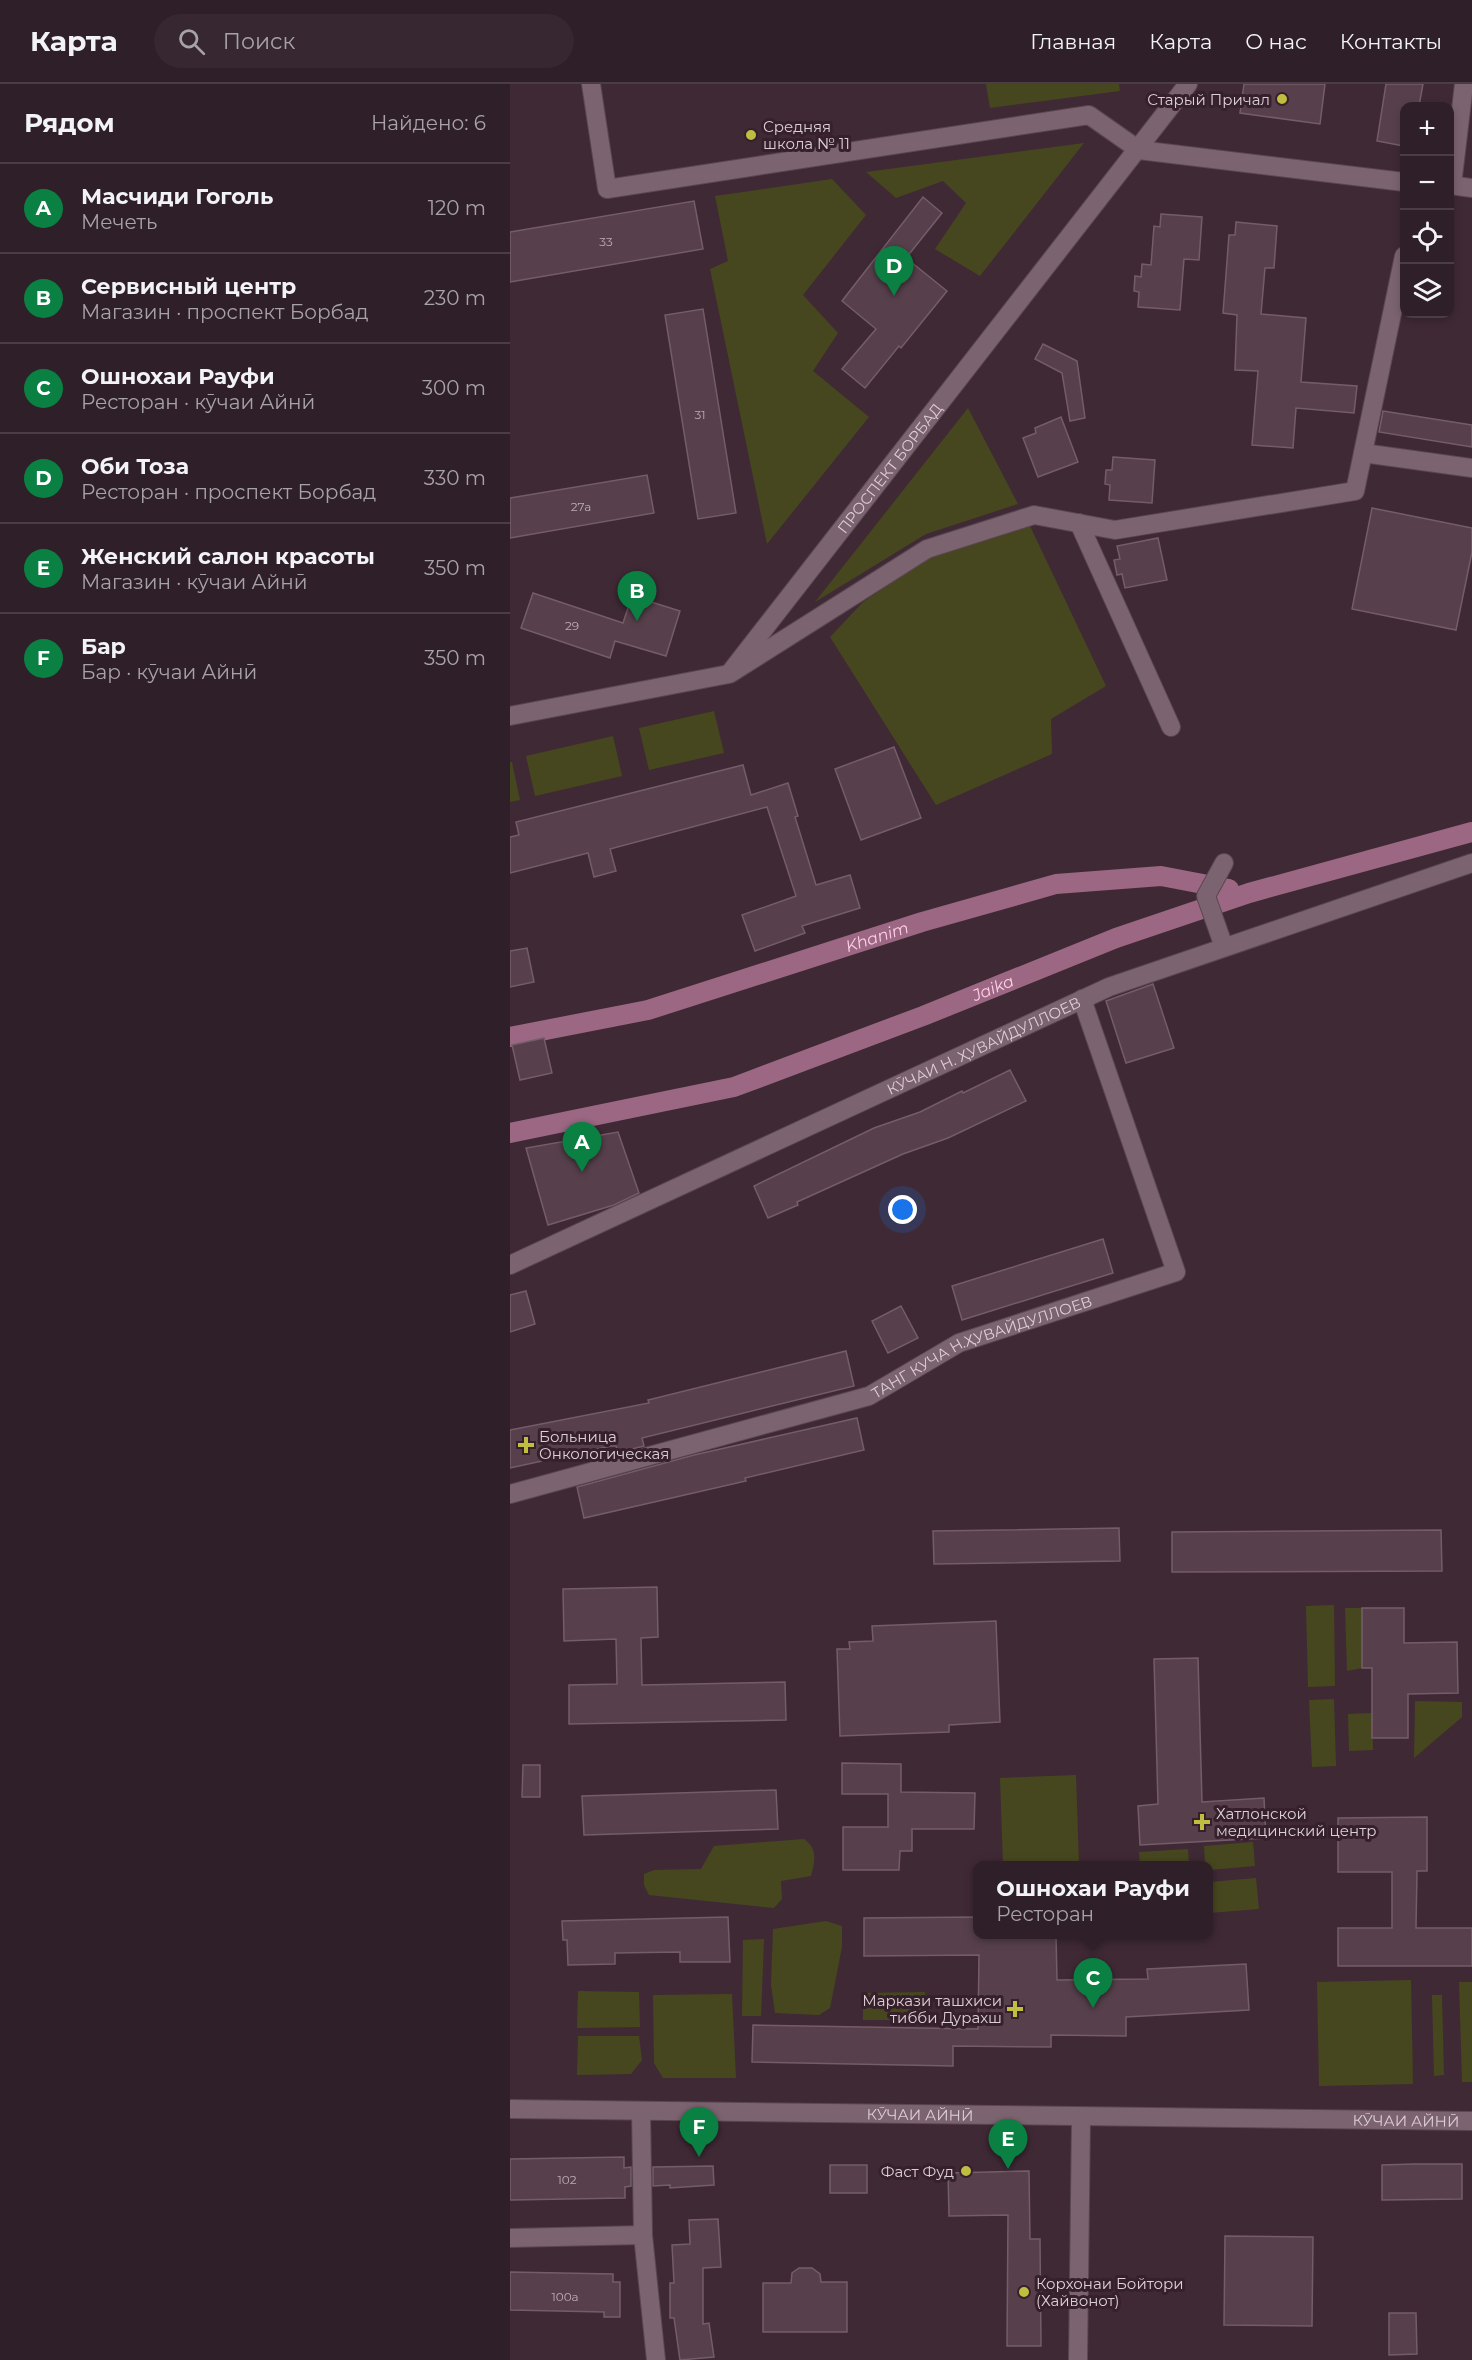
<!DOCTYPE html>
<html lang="ru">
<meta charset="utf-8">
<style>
body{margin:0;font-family:Montserrat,sans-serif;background:#372730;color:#f1f3f6}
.controls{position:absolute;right:18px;top:18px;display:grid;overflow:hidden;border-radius:12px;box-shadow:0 3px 9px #0003}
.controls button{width:54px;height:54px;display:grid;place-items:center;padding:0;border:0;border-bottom:2px solid #4a3d45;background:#2f1f28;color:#f1f3f6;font:30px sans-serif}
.you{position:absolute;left:393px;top:1126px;width:21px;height:21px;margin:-15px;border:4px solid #fff;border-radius:50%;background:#1a73e8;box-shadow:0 0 0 9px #1a73e833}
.badge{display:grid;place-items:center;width:39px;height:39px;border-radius:50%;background:#0b8043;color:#fff;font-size:20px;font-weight:700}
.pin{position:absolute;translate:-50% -50px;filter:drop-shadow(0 2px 3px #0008)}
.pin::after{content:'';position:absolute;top:32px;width:21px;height:18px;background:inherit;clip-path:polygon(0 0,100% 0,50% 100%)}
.popup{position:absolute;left:463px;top:1777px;width:240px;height:78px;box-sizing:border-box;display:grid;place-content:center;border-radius:12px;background:#2f1f28;filter:drop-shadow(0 2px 4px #0005);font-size:20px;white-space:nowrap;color:#a7a2a8}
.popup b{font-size:22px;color:#f1f3f6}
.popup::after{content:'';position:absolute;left:50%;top:100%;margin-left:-12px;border:12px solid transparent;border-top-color:#2f1f28}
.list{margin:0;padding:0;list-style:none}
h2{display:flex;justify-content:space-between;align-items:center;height:78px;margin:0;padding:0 24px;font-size:26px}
h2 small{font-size:20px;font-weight:400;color:#a7a2a8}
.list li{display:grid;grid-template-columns:39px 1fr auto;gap:18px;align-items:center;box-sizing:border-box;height:90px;padding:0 24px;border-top:2px solid #4a3d45}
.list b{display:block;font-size:22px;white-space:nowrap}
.list p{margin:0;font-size:20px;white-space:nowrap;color:#a7a2a8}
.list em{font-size:20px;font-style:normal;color:#a7a2a8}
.icon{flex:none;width:33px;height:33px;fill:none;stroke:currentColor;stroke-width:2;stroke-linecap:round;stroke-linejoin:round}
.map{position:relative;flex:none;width:962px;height:2276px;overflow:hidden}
header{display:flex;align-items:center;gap:36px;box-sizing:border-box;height:84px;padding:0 30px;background:#2f1f28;border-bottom:2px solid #4a3d45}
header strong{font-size:28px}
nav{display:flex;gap:33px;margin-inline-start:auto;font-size:21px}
.search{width:420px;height:54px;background:#372730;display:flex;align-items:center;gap:15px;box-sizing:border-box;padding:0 21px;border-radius:33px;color:#a7a2a8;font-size:22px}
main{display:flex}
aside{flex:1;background:#2f1f28}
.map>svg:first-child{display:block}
.green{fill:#47471f}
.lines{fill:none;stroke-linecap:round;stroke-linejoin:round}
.canal{stroke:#9b6783;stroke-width:20}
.building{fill:#57404c;stroke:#755c69;stroke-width:1.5}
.minor-casing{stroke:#594751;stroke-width:20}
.tertiary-casing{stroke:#594751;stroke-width:20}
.secondary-casing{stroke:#594751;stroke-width:20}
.minor{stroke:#7c6370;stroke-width:18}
.tertiary{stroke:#7c6370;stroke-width:18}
.secondary{stroke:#7c6370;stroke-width:18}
.poi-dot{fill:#bfbe41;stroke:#35202b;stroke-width:2}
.labels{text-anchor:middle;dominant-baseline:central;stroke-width:6;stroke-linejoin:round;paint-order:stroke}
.number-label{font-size:12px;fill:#bcabb4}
.poi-label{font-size:15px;fill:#ddcfd6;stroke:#35202b;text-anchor:start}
.street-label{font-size:15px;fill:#ddcfd6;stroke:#35202b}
.water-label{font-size:16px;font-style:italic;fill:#ffcee7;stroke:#35202b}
</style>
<header>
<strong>Карта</strong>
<div class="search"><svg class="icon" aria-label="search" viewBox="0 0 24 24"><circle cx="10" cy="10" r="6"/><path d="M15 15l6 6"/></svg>Поиск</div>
<nav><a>Главная</a><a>Карта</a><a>О нас</a><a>Контакты</a></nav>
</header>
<main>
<aside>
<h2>Рядом<small>Найдено: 6</small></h2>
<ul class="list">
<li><span class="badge">A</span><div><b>Масчиди Гоголь</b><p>Мечеть</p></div><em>120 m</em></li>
<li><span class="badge">B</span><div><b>Сервисный центр</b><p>Магазин · проспект Борбад</p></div><em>230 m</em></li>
<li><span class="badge">C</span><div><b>Ошнохаи Рауфи</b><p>Ресторан · кӯчаи Айнӣ</p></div><em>300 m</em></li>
<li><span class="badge">D</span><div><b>Оби Тоза</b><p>Ресторан · проспект Борбад</p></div><em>330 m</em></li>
<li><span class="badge">E</span><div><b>Женский салон красоты</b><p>Магазин · кӯчаи Айнӣ</p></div><em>350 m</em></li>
<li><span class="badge">F</span><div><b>Бар</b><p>Бар · кӯчаи Айнӣ</p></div><em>350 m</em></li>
</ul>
</aside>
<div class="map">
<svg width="962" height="2276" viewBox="0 0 962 2276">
<rect width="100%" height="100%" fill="#3f2935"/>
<g class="green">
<path d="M476,0H609L610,7L480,24Z"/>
<path d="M574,59L470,192L425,165L456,119L433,97L386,114L356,88Z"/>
<path d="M322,95L356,131L293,211L328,249L303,287L359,333L257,460L200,185L218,177L205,112Z"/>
<path d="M458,324L508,420L416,450L305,518Z"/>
<path d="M519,440L596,602L541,635L542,670L426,721L320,553L353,518L416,475Z"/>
<path d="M204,627L214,669L139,686L129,644Z"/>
<path d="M103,652L112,692L25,712L16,672Z"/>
<path d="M0,678H2L10,716L0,718Z"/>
<path d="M824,1521L825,1602L798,1603L796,1522Z"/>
<path d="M835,1524H852V1584L837,1587Z"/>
<path d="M824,1615L826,1682L802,1683L799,1616Z"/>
<path d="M905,1617L952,1618V1633L904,1674Z"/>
<path d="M862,1629L863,1666L839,1667L838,1630Z"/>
<path d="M566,1691L569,1781H493L490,1694Z"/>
<path d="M294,1755C308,1765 305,1777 301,1792L271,1797L272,1815L264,1824L139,1811L134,1801V1790L144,1786L191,1785L204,1762Z"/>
<path d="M743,1758L745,1782L699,1786L698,1782L695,1781L694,1762Z"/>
<path d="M678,1765L679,1781H630L629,1768Z"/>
<path d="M746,1794L749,1825L699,1829V1798Z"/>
<path d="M316,1837L332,1842V1863L320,1924L309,1931L265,1929L261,1901L263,1845Z"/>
<path d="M254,1855L251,1932H232L233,1856Z"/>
<path d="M901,1896L903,2000L809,2002L807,1898Z"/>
<path d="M949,1898H962V1998H952Z"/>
<path d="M68,1907L129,1908L130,1943L67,1944Z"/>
<path d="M415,1908L417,1936H353V1909Z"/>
<path d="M222,1910L226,1994H153L144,1979L143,1911Z"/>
<path d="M922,1911H932L934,1991L924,1992Z"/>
<path d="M68,1952H129L132,1976L121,1990L67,1991Z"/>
</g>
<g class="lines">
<g class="canal">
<path id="s1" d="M0,953L138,926L412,838L546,800L651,792L719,805"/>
<path id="s2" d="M0,1049L224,1003L413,932L606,854L739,809L962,748"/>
</g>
</g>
<g class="building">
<path d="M734,0H815L810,40L730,29Z"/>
<path d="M876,0H913L909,22H894V62L867,57Z"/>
<path d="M413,113L432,129L396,174L437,207L391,264L389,262L355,304L332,285L366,245L332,217Z"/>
<path d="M184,117L193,165L0,198V148Z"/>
<path d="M651,130L692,133L689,176L674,175L670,226L628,223L629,208L624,207L625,192L631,193L632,180L641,181L644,142L650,143Z"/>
<path d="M726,138L767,142L764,184H755L751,230L796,234L791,298L847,302L844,329L786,324L783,364L742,361L748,287L725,286L727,231L713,229L719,151H725Z"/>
<path d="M193,225L226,429L188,435L155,231Z"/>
<path d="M533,260L567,277L575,334L560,337L552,289L525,275Z"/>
<path d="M873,327L962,341V363L869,348Z"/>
<path d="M551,333L568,378L528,393L513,354L526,349L525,344Z"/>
<path d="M603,373L645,376L642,419L599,416L600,401L595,400L596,386H602Z"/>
<path d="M137,391L144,429L0,454V414Z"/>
<path d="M862,424L962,444V468L946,546L842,525Z"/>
<path d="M648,454L657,496L615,504L612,490L607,491L604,476L610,475L607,462Z"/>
<path d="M23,509L113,539L122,512L170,527L156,572L105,557L100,574L11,544Z"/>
<path d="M384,663L411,734L351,756L325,685Z"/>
<path d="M233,681L241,711L278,699L288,732L285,733L306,801L340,791L350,824L292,842L295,849L245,867L232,831L286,812L257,723L100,765L106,787L84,793L78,769L0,789V753L9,751L6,738Z"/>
<path d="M17,864L24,898L0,903V867Z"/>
<path d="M643,900L664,964L616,979L596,917Z"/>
<path d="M34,954L42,989L10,996L2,961Z"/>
<path d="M500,986L516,1017L438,1054L393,1070L287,1118L288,1121L258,1134L244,1102L364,1044L410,1028L452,1007L453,1009Z"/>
<path d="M108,1048L129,1109L104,1121L38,1141L16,1064Z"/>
<path d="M593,1155L603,1189L452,1236L442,1202Z"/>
<path d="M16,1207L25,1240L0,1248V1211Z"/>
<path d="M391,1222L408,1254L378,1269L362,1237Z"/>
<path d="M336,1267L344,1302L132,1354L134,1362L108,1369L106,1362H101L0,1384V1346L139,1319L138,1316Z"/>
<path d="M347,1334L354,1366L235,1394L236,1397L74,1434L67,1403L184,1371Z"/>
<path d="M609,1444L610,1477L424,1480L423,1447Z"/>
<path d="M931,1446L932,1487L662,1488V1448Z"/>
<path d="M147,1503L148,1553L131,1554L132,1601L275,1598L276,1636L59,1640V1601L107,1600L106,1555L54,1557L53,1505Z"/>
<path d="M852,1524H894V1559L947,1558L948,1609L898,1610V1654H862V1584H852Z"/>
<path d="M486,1537L490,1638L439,1641V1648L330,1652L327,1565H340L339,1558L363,1557L362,1542Z"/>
<path d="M688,1574L692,1718L754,1714L756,1754L630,1761L628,1722L648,1720L644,1575Z"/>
<path d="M332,1679L391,1680V1708L465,1709L464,1745H402V1767H390L389,1786H333V1743H378V1710H332Z"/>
<path d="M13,1681H30V1713H12Z"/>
<path d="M266,1706L268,1745L74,1751L72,1712Z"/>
<path d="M917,1733V1787H907L906,1844H962V1882H828V1844H882V1788H828V1734Z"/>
<path d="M218,1833L220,1878H170V1868L105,1869V1880L58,1881L57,1856H53L52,1837Z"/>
<path d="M468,1833V1851H546L547,1896L638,1895L637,1885L736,1880L739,1926L616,1933V1952L541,1951V1963L443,1962V1982L242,1978L243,1941L468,1945L469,1871L354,1872V1834Z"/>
<path d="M114,2073V2084L121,2083V2102L115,2103V2114L0,2116V2075Z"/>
<path d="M904,2080H952V2115L872,2116V2081Z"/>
<rect x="320" y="2081" width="37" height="28"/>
<path d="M203,2082L204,2101L160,2104V2101L143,2102V2083Z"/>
<path d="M519,2087L520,2155H530L531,2262H497L498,2131L439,2132L438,2089Z"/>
<path d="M208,2135L211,2183L193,2184V2240L199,2239L204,2273L170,2276L164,2234H160V2199H164L162,2161L180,2160L179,2136Z"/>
<path d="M715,2152L803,2153L802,2242L714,2241Z"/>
<path d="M289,2184H302L310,2190L311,2198H337V2248H253V2199H281L282,2189Z"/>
<path d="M0,2188L103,2190V2198H110V2233H94V2228L0,2226Z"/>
<path d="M879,2229H906L907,2270L879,2271Z"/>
</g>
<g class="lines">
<defs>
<g id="minor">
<path d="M81,0L97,105L579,31L629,66L894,98"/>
<path d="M940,101L962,104"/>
<path d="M942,101L954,0"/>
<path d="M853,369L962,384"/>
<path d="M569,439L661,643"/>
<path d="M221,589L417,465L524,431L605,446L845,407L894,172"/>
<path d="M714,779L696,812L714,863"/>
<path id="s3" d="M0,1181L599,903L962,779"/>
<path id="s4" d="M0,1410L359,1312L449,1259L666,1188L572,915"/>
<path d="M131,2027L133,2151L146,2276"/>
<path d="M0,2154L133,2151"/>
</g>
<g id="tertiary">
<path id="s5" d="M0,632L219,590L678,0"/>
<path d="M568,2276L571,2034"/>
</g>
<g id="secondary">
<path id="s6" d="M0,2025L962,2037"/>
</g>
</defs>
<use href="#minor" class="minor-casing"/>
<use href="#tertiary" class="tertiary-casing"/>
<use href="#secondary" class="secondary-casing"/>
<use href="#minor" class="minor"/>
<use href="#tertiary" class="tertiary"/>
<use href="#secondary" class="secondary"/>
</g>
<g class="poi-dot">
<circle cx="772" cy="15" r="6"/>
<circle cx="241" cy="51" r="6"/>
<path d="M13 1352h6v6h6v6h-6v6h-6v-6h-6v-6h6z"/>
<path d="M689 1729h6v6h6v6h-6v6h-6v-6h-6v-6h6z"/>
<path d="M502 1916h6v6h6v6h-6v6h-6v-6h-6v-6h6z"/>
<circle cx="456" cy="2087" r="6"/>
<circle cx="514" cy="2208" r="6"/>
</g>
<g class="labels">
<g class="number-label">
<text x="96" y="157">33</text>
<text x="190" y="330">31</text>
<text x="71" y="422">27а</text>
<text x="62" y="541">29</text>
<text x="57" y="2095">102</text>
<text x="55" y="2212">100а</text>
</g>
<g class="poi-label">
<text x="760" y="15" text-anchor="end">Старый Причал</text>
<text x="253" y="42">Средняя<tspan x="253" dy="17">школа № 11</tspan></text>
<text x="29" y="1352">Больница<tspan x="29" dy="17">Онкологическая</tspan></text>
<text x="706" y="1729">Хатлонской<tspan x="706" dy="17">медицинский центр</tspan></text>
<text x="492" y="1916" text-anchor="end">Маркази ташхиси<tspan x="492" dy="17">тибби Дурахш</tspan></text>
<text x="444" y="2087" text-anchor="end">Фаст Фуд</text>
<text x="526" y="2199">Корхонаи Бойтори<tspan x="526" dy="17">(Хайвонот)</tspan></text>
</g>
<g class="street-label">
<text stroke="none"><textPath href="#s5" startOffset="484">ПРОСПЕКТ БОРБАД</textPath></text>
<text stroke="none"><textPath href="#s3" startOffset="522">КӮЧАИ Н. ҲУВАЙДУЛЛОЕВ</textPath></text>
<text stroke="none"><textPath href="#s4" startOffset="496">ТАНГ КУЧА Н.ҲУВАЙДУЛЛОЕВ</textPath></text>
<text stroke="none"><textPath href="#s6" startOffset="410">КӮЧАИ АЙНӢ</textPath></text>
<text stroke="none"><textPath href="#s6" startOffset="896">КӮЧАИ АЙНӢ</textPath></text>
</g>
<g class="water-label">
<text stroke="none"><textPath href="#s1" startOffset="381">Khanim</textPath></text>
<text stroke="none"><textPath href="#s2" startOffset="506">Jaika</textPath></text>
</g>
</g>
</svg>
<div class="controls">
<button>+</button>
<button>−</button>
<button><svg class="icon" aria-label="locate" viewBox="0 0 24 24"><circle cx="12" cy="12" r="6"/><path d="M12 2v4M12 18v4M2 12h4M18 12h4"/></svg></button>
<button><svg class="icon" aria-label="layers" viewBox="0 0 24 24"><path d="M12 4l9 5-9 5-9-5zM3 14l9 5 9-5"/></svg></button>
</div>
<div class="you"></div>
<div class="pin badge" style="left:72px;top:1088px">A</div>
<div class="pin badge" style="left:127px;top:537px">B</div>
<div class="pin badge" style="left:583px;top:1924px">C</div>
<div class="popup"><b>Ошнохаи Рауфи</b>Ресторан</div>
<div class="pin badge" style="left:384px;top:212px">D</div>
<div class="pin badge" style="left:498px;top:2085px">E</div>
<div class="pin badge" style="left:189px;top:2073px">F</div>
</div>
</main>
